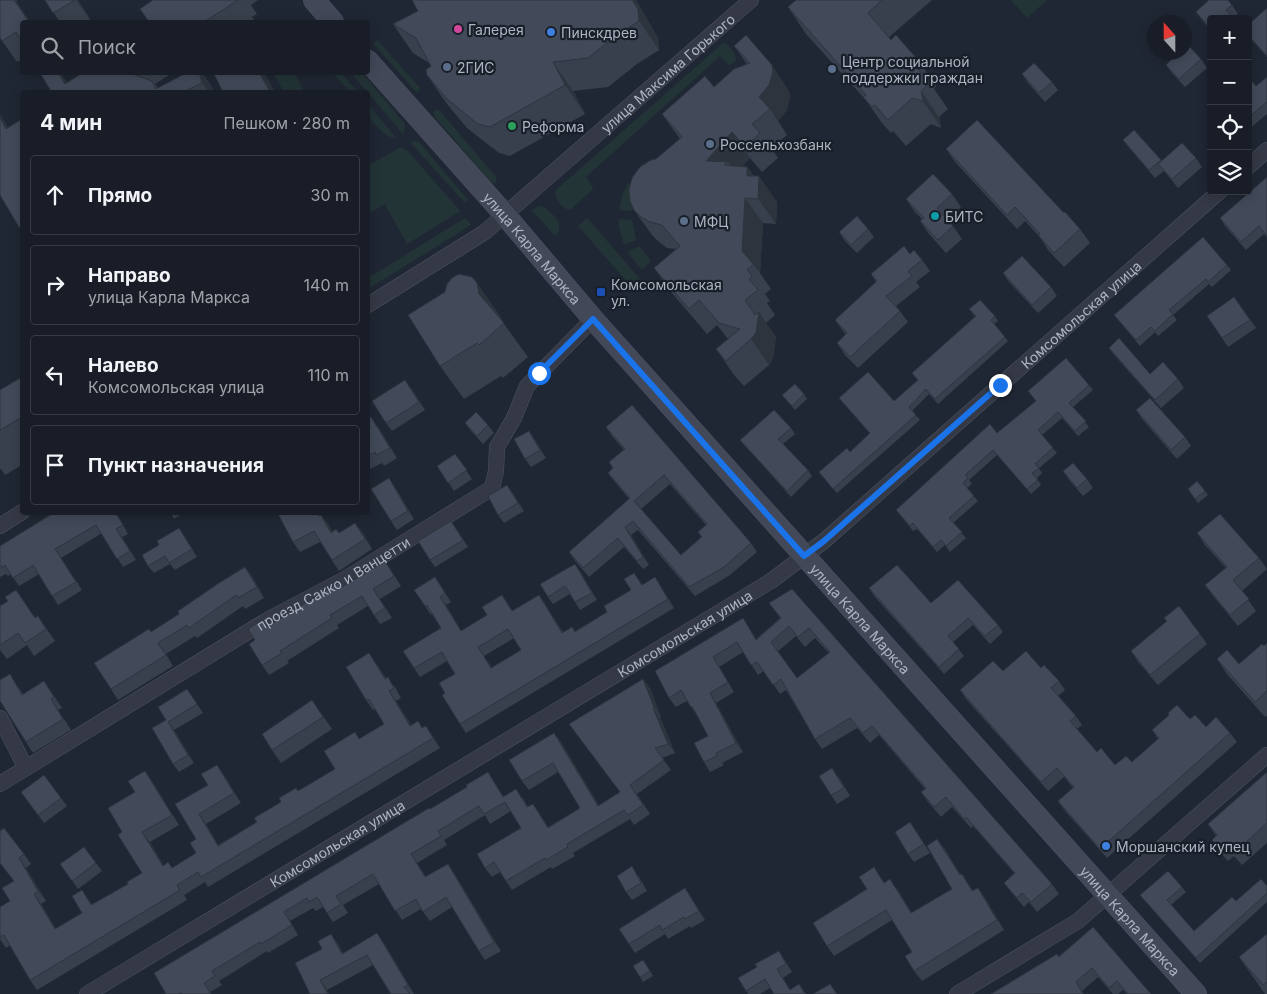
<!DOCTYPE html>
<html lang="ru">
<meta charset="utf-8">
<style>
body{margin:0;font-family:Inter,sans-serif;background:#252a33;color:#f1f3f6}
.controls{position:absolute;right:15px;top:15px;display:grid;overflow:hidden;border-radius:5px;box-shadow:0 2px 12px #0003}
.controls button{width:45px;height:45px;display:grid;place-items:center;padding:0;border:0;border-bottom:1px solid #363b44;background:#181d27;color:#f1f3f6;font:25px sans-serif}
.compass{position:absolute;left:1147px;top:15px;width:45px;height:45px;border-radius:50%;background:#181d27;box-shadow:0 2px 12px #0003;rotate:339deg}
.stop{position:absolute;width:15px;height:15px;margin:-11px;border:4px solid #1a73e8;border-radius:50%;background:#fff}
.stop.end{background:#1a73e8;border-color:#fff;box-shadow:0 1px 5px #0008}
.list{margin:0;padding:0;list-style:none}
h2{display:flex;justify-content:space-between;align-items:center;height:65px;margin:0;padding:0 20px;font-size:21px}
h2 small{font-size:16px;font-weight:400;color:#9fa2a7}
.list li{display:grid;grid-template-columns:32px 1fr auto;gap:15px;align-items:center;box-sizing:border-box;height:80px;margin:0 10px 10px;padding:0 10px;border:1px solid #363b44;border-radius:5px}
.list b{display:block;font-size:19px;white-space:nowrap}
.list p{margin:0;font-size:16px;white-space:nowrap;color:#9fa2a7}
.list em{font-size:16px;font-style:normal;color:#9fa2a7}
.icon{flex:none;width:28px;height:28px;fill:none;stroke:currentColor;stroke-width:2;stroke-linecap:round;stroke-linejoin:round}
.map{position:relative;flex:none;width:1267px;height:994px;overflow:hidden}
.search{position:absolute;background:#181d27;box-shadow:0 2px 12px #0003;left:20px;top:20px;width:350px;height:55px;display:flex;align-items:center;gap:12px;box-sizing:border-box;padding:0 18px;border-radius:5px;color:#9fa2a7;font-size:19px}
.panel{position:absolute;background:#181d27;box-shadow:0 2px 12px #0003;left:20px;top:90px;width:350px;height:425px;border-radius:5px}
.map>svg:first-child{display:block}
.green{fill:#233436}
.lines{fill:none;stroke-linecap:round;stroke-linejoin:round}
.street-casing{stroke:#4e5460;stroke-width:16}
.secondary-casing{stroke:#4e5460;stroke-width:22}
.street{stroke:#343945;stroke-width:15}
.secondary{stroke:#424858;stroke-width:21}
.wall{fill:#39404d;fill-rule:evenodd}
.shaded-wall{fill:#2e343e}
.building{fill:#424a59;stroke:#2e343e;fill-rule:evenodd}
.route{stroke:#1a73e8;stroke-width:6}
.hotel-dot{fill:#d1479c;stroke:#191f29;stroke-width:2}
.shop-dot{fill:#3f7fe0;stroke:#191f29;stroke-width:2}
.service-dot{fill:#5c6f8a;stroke:#191f29;stroke-width:2}
.leisure-dot{fill:#2e9e5b;stroke:#191f29;stroke-width:2}
.culture-dot{fill:#0f9aa8;stroke:#191f29;stroke-width:2}
.transit-dot{fill:#1a4fb4;stroke:#191f29;stroke-width:2}
.labels{text-anchor:middle;dominant-baseline:central;stroke-width:4.5;stroke-linejoin:round;paint-order:stroke}
.poi-label{font-size:14px;fill:#aeb4c2;stroke:#191f29;text-anchor:start}
.street-label{font-size:14px;fill:#aeb4c2;stroke:#191f29}
</style>
<div class="map">
<svg width="1267" height="994" viewBox="0 0 1267 994">
<rect width="100%" height="100%" fill="#202734"/>
<g class="green">
<path d="M1011,0H1047L1027,18Z"/>
<path d="M377,40L420,88L418,92H416L375,45L374,43Z"/>
<path d="M723,43H726L734,52L736,61L729,65L720,56L586,177L593,187L592,190L570,210C561,208 554,199 556,190Z"/>
<path d="M273,73H294L303,89L297,92H284Z"/>
<path d="M333,73H341L358,92H350Z"/>
<path d="M351,73H362L404,123L405,127L403,134Z"/>
<path d="M368,104L396,138C387,139 369,121 368,112C367,110 368,107 368,104Z"/>
<path d="M436,110H439L496,177V182L494,183L491,182L434,116V112Z"/>
<path d="M415,141L419,142L468,200L465,203L410,142Z"/>
<path d="M401,147L408,151L460,211L407,244L385,204L368,214V166Z"/>
<path d="M628,183L639,190L632,211L619,210L623,193Z"/>
<path d="M539,206L544,207C553,214 566,225 555,236L532,210Z"/>
<path d="M465,218L471,225L368,289V278Z"/>
<path d="M587,218L640,279L631,286L578,226Z"/>
<path d="M619,219L632,220L636,240L624,245L619,227Z"/>
<path d="M639,246L651,261L642,270L627,252Z"/>
</g>
<g class="lines">
<defs>
<g id="street">
<path d="M1248,167L1267,150"/>
<path id="s1" d="M368,305L485,232L751,0"/>
<path d="M0,526L22,512"/>
<path d="M0,718L26,768"/>
<path id="s2" d="M0,784L269,619L345,579L492,488L496,471L497,447L514,418L527,386L593,319"/>
<path id="s3" d="M87,994L771,581L824,541L1220,191"/>
<path d="M957,994L1078,921L1267,755"/>
</g>
<g id="secondary">
<path d="M314,0L333,22"/>
<path id="s4" d="M368,61L505,215L593,319L1196,994"/>
</g>
</defs>
<use href="#street" class="street-casing"/>
<use href="#secondary" class="secondary-casing"/>
<use href="#street" class="street"/>
<use href="#secondary" class="secondary"/>
</g>
<g class="wall">
<path d="M0,0H18L16,1L30,22H22V59L17,62L0,38Z"/>
<path d="M45,0H78L91,21L89,22H60Z"/>
<path d="M153,0H258L251,5L257,14L252,17L255,21L252,22H149Z"/>
<path d="M412,0H636L658,38L659,50L637,64L608,87L573,91L585,114L510,156L499,153L467,128L447,104L427,75L431,66L429,63L413,53L393,24L418,11Z"/>
<path d="M796,0H932L889,37L891,40L918,60L936,86L934,89L948,109L939,117L941,128L931,124L906,146L893,131L891,133L882,123L865,99L806,34L788,7Z"/>
<path d="M1232,5L1238,14L1233,18L1211,19V31L1202,20L1196,12Z"/>
<path d="M1267,8V57L1248,36V25Z"/>
<path d="M734,46L789,91L790,97L787,110L778,121L787,135L771,148L778,158L762,172L750,158L742,166L747,167L754,176L777,202L776,224L763,223L760,273L771,289L765,294L770,301L767,303L775,315L766,323L776,337L773,358L769,365L744,386L734,375L716,349L728,339L717,325L707,334L672,293L654,268L676,249L667,248L659,242L652,235L634,210L656,159L680,139L662,114L714,87L747,64Z"/>
<path d="M1201,59L1207,68L1185,87L1172,73L1166,65Z"/>
<path d="M42,72H63V73L61,74L67,83L84,72H174L155,84L158,88L188,72H202L213,89L214,92H49L51,91Z"/>
<path d="M1022,74L1052,82L1058,90L1045,102L1028,83Z"/>
<path d="M1248,77L1256,86L1267,77V114L1248,130Z"/>
<path d="M1134,130L1162,161L1196,158L1202,167L1178,188L1164,171L1155,178L1129,148L1123,140Z"/>
<path d="M946,149L1064,213L1080,229L1090,243L1064,267L1048,250L1039,236L1025,221L1017,229L956,163Z"/>
<path d="M1267,177V237L1264,234L1246,250L1225,226L1220,218Z"/>
<path d="M952,194L961,207L947,219L953,226L962,239L946,253L929,234L920,221L922,219L915,212L906,199Z"/>
<path d="M868,229L874,237L857,253L845,241L839,232Z"/>
<path d="M910,254L922,260L930,271L916,282L920,287L896,306L908,322L858,368L845,355L837,343L846,335L835,320L876,282L871,274Z"/>
<path d="M1227,265L1231,270L1212,287L1209,284L1173,315L1177,320L1158,336L1155,332L1140,346L1114,315Z"/>
<path d="M1003,273L1051,287L1057,296L1038,313L1009,282Z"/>
<path d="M1234,297L1256,328L1228,347L1207,316Z"/>
<path d="M969,309L995,316L998,321L994,324L1008,341L938,404L929,394L912,411L920,420L837,493L819,472L850,452L870,434L839,398L894,401L918,381L912,373L975,317Z"/>
<path d="M501,317V320L528,357L503,378L501,376L464,399L440,366Z"/>
<path d="M1109,348L1150,374L1178,379L1184,388L1161,408L1115,356Z"/>
<path d="M22,377V465L5,475L1,469H0V390Z"/>
<path d="M1089,385L1093,390L1073,407L1089,427L1078,436L1062,418L1042,435L1057,453L1039,468L1042,473L1037,478L1041,485L1031,494L997,455L969,480L972,484L967,488L978,501L953,523L966,538L950,552L945,545L937,552L917,529L913,531L896,510L997,433L1036,401L1028,391Z"/>
<path d="M411,388L425,410L392,431L386,423Z"/>
<path d="M804,394L807,399L795,410L782,395Z"/>
<path d="M1136,410L1185,437L1191,446L1177,459L1142,419Z"/>
<path d="M368,419L379,428L397,458L384,466L382,463L368,470Z"/>
<path d="M465,423L488,425L494,433L483,444L471,431Z"/>
<path d="M606,427L751,543L757,552L730,575L695,596L638,530L631,535L649,565L643,569L624,547L589,577L575,561L569,552L629,499L614,481L608,473L613,469L609,462L624,450L612,436ZM670,484L706,525L698,532L701,537L681,555L641,509Z"/>
<path d="M791,428L795,434L783,444L808,470L812,476L791,497L745,446L740,440Z"/>
<path d="M535,440L546,458L531,467L525,459Z"/>
<path d="M455,454L472,479L454,491L437,466Z"/>
<path d="M1063,471L1087,479L1093,488L1083,496L1069,480Z"/>
<path d="M395,487L414,519L397,530L391,521Z"/>
<path d="M1188,489L1205,491L1208,495L1198,503Z"/>
<path d="M513,493L524,511L504,523L498,515Z"/>
<path d="M116,512L128,534L122,537L136,560L123,567L102,533L61,558L82,590L58,605L39,574L19,586L11,574L8,576L6,574L0,577V546Z"/>
<path d="M170,512H184L174,519Z"/>
<path d="M320,515L329,525L332,532L363,533L372,549L339,571L320,542L300,552L293,542Z"/>
<path d="M179,528L197,557L175,570L170,564L154,573L148,566L159,545Z"/>
<path d="M456,528L468,547L435,567L430,560Z"/>
<path d="M1197,533L1259,558L1267,569L1242,591L1256,611L1238,626L1213,596L1205,585L1226,568L1205,545Z"/>
<path d="M385,561L401,586L380,599L392,618L380,624L368,606L337,625L339,628L287,661L289,663L269,675L262,665L255,640L266,627L343,587Z"/>
<path d="M245,567L253,578L264,598L245,609L243,606L197,638L195,636L166,654L173,666L118,700L111,689L152,632L179,614Z"/>
<path d="M580,571L597,600L580,610L570,594L553,604L548,597Z"/>
<path d="M435,577L451,602L446,605L461,631L508,604L512,611L539,595L563,632L575,631L607,612L642,585L655,577L674,608L466,733L460,724L445,693L455,674L447,661L420,677L414,668L441,628L432,614L431,615L425,606ZM514,638L521,650L492,668L484,656Z"/>
<path d="M869,588L931,603L998,625L1003,632L990,644L973,625L953,642L964,656L944,674L874,596Z"/>
<path d="M792,589L1052,884L1059,894L1037,912L1029,902L1024,907L1011,892L1004,883L1014,873L973,826L971,828L952,807L941,817L928,802L921,792L925,789L879,735L870,743L857,728L822,749L815,739L786,690L780,694L764,671L758,675L743,652L719,667L734,692L716,703L743,752L722,763L724,765L710,772L704,762L708,736L698,717L687,701L676,707L669,698L743,618L756,639L780,618L769,603ZM796,636L805,647L815,638L829,653L797,678L777,652Z"/>
<path d="M0,606L35,618L38,616L55,641L34,656L27,645L7,659L0,650Z"/>
<path d="M1164,618L1200,634L1207,644L1158,685L1138,662L1131,651L1167,622Z"/>
<path d="M1267,643V716L1265,717L1227,674L1217,659L1239,664Z"/>
<path d="M369,653L386,678L395,687L401,698L396,701L411,725L422,727L426,726L440,748L208,887L205,882L184,895L187,900L37,990L30,980L10,945L6,948L0,939V907L10,901L14,881L0,863V831L24,854L31,864L26,868L46,901L41,904L56,929L82,913V890L92,905L128,884L142,873L122,832L135,792L152,781L179,825L150,842L163,865L172,868L196,853V839L175,804L208,785L217,765L224,775L241,803L206,824L218,845L257,822L281,802L335,769L359,739L384,724L375,709L373,710L366,700Z"/>
<path d="M1041,668L1059,681L1065,690L1058,696L1076,716L1082,725L1077,729L1097,752L1115,765L1132,762L1158,739L1152,730L1190,719L1206,727L1230,733L1237,742L1107,858L1065,811L1058,801L1073,788L1064,777L1048,791L966,699L960,690L1003,671Z"/>
<path d="M44,681L62,708L58,710L71,730L33,753L26,742L17,685L23,694Z"/>
<path d="M650,688L661,717H660L675,753L662,758L671,770L637,794L650,814L634,825L630,819L573,853L575,856L552,869L551,867L512,890L500,872L492,877L485,868L521,828L511,811L490,824L485,815L444,840L447,845L417,863L426,877L448,864L454,873L501,951L485,960L479,951L452,907L430,921L421,909L402,920L379,884L343,905L348,913L333,922L323,907L316,911L313,908L290,921L298,935L268,953L267,951L219,981L222,985L210,992L211,994H166L430,809L494,782L504,797L523,798L528,807L533,804L548,827L580,808L558,772L529,790L522,781L554,733L561,742L599,806L620,792Z"/>
<path d="M187,689L203,713L174,730L194,763L179,772L173,764L166,720Z"/>
<path d="M312,700L332,729L281,763L272,750Z"/>
<path d="M1267,772V843L1242,865L1234,856L1228,861L1220,852L1212,840L1216,836L1208,824Z"/>
<path d="M838,776L850,796L837,804L831,795Z"/>
<path d="M21,792L61,798L67,806L44,823Z"/>
<path d="M916,831L930,853L914,862L908,854Z"/>
<path d="M84,847L102,871L78,889L60,864Z"/>
<path d="M945,849L960,875L962,874L973,891L985,898L1004,930L922,981L914,971L912,952L892,920L834,956L827,946L885,882L897,889L912,913L952,889Z"/>
<path d="M638,875L647,891L632,900L626,892Z"/>
<path d="M1267,886V902L1200,963L1144,900L1140,895L1182,887L1186,892L1171,905L1194,931Z"/>
<path d="M685,888L705,920L691,928L690,926L668,939L665,934L635,953L629,944Z"/>
<path d="M1093,927L1151,994H1127L1123,990L1118,994H1113L1098,977L1082,991L1084,994H991L1059,956Z"/>
<path d="M331,934L338,944L343,953L384,943L414,994H391L373,965L327,990L310,994L322,949Z"/>
<path d="M1267,934V994H1265L1239,957Z"/>
<path d="M779,951L792,972L783,978L790,990L799,984L806,994H774L770,988L760,994H748L738,978L757,967Z"/>
<path d="M646,964L653,976L643,982L640,977Z"/>
</g>
<g class="shaded-wall">
<path d="M14,0L16,1L30,22H29Z"/>
<path d="M76,0H78L91,21Z"/>
<path d="M632,0H636L658,38L659,50L639,21Z"/>
<path d="M553,62L573,91L585,114L565,85Z"/>
<path d="M772,65L789,91L790,97L787,110L778,121L770,109L759,97Z"/>
<path d="M58,72H60L72,92L65,84Z"/>
<path d="M199,72H202L213,89L214,92H209L202,83Z"/>
<path d="M259,72H264L275,92H270Z"/>
<path d="M921,91L939,117L941,128L923,101Z"/>
<path d="M0,114L22,151L6,129L0,118Z"/>
<path d="M732,132L750,158L736,173L728,162L706,161Z"/>
<path d="M747,167L759,183V176L777,202L776,224L758,199L747,176Z"/>
<path d="M745,198L763,223L760,273L753,264L742,251Z"/>
<path d="M477,283L501,317L502,325L479,294Z"/>
<path d="M759,312L776,337L773,358L769,365L751,339L758,319Z"/>
<path d="M371,417L379,428L397,458L390,448Z"/>
<path d="M529,431L535,440L546,458L540,450Z"/>
<path d="M389,478L395,487L414,519L408,511Z"/>
<path d="M507,485L513,493L524,511L518,503Z"/>
<path d="M115,512H116L128,534L123,525Z"/>
<path d="M321,515L329,525L338,543L331,533Z"/>
<path d="M355,523L363,533L372,549L365,539Z"/>
<path d="M625,527L631,535L649,565L643,557Z"/>
<path d="M116,529L122,537L136,560L130,551Z"/>
<path d="M575,564L580,571L597,600L592,593Z"/>
<path d="M245,567L253,578L264,598L257,587Z"/>
<path d="M655,577L661,586L674,608L668,599Z"/>
<path d="M539,595L545,603L568,642L562,633Z"/>
<path d="M440,597L446,605L467,640L461,631Z"/>
<path d="M369,653L376,663L392,689L385,679Z"/>
<path d="M643,679L650,688L661,717L654,707Z"/>
<path d="M389,691L396,701L417,736L410,726Z"/>
<path d="M710,693L716,703L743,752L736,743Z"/>
<path d="M653,708L660,717L675,753L668,744Z"/>
<path d="M168,722L174,730L194,763L188,755Z"/>
<path d="M426,726L433,736L440,748L433,738Z"/>
<path d="M554,733L561,742L605,815L598,806Z"/>
<path d="M217,765L224,775L241,803L234,793Z"/>
<path d="M145,771L152,781L179,825L172,815Z"/>
<path d="M199,814L206,824L225,856L218,846Z"/>
<path d="M142,832L150,842L170,876L163,866Z"/>
<path d="M937,839L945,849L967,885L960,875Z"/>
<path d="M19,858L26,868L46,901L38,891Z"/>
<path d="M448,864L454,873L501,951L494,942Z"/>
<path d="M685,888L691,897L705,920L699,911Z"/>
<path d="M978,888L985,898L1004,930L997,920Z"/>
<path d="M34,894L41,904L62,939L55,929Z"/>
<path d="M377,933L384,943L414,994L408,985Z"/>
<path d="M331,934L338,944L349,964L342,954Z"/>
<path d="M320,980L327,990L329,994H328Z"/>
</g>
<g class="building">
<path d="M0,0H14L29,22H22V42L16,32L2,41L0,38Z"/>
<path d="M45,0H75L53,13Z"/>
<path d="M153,0H238L204,22H149L140,9Z"/>
<path d="M412,0H632L638,9L639,21L617,35L588,58L553,62L565,85L490,127L478,124L447,99L427,75L426,70L431,66L416,38L393,24L418,11Z"/>
<path d="M796,0H882L868,13L891,40L896,35L918,60L913,64L930,83L921,91L923,101L912,98L888,120L875,105L872,107L863,97L866,95L788,7Z"/>
<path d="M1209,0H1228L1232,5L1226,10L1234,19H1211V24L1208,26L1196,12Z"/>
<path d="M1267,8V56L1248,35V25Z"/>
<path d="M746,35L772,65L773,72L769,85L759,97L770,109L752,124L760,133L745,147L732,132L706,161L728,162L724,165L747,167V176H759L758,199L745,198L742,251L753,264L747,270L752,276L749,279L758,290L745,300L755,315L759,312L756,333L751,339L726,361L716,349L740,329L719,323L699,300L689,309L654,268L680,246L662,225L650,222L641,217L634,210L630,201L629,190L632,178L640,167L651,160L656,159L682,137L662,114L705,76L714,87L734,69L750,63L734,46Z"/>
<path d="M1188,45L1201,59L1179,79L1166,65L1179,52H1184V48Z"/>
<path d="M1034,63L1052,82L1039,93L1022,74Z"/>
<path d="M42,72H58L65,84L84,72H127L152,81L156,89L188,72H199L202,83L183,92H49L51,91L40,73Z"/>
<path d="M213,72H259L270,92H223Z"/>
<path d="M1248,77L1256,86L1267,77V102L1248,118Z"/>
<path d="M0,118L6,129L22,119V232L0,195Z"/>
<path d="M977,120L1064,213L1065,212L1080,229L1054,253L1038,235L1040,234L1015,207L1007,215L946,149Z"/>
<path d="M1134,130L1161,160L1149,170L1123,140Z"/>
<path d="M1182,143L1196,158L1172,179L1158,164Z"/>
<path d="M933,174L952,194L937,208L953,226L938,240L920,221L924,218L906,199Z"/>
<path d="M1267,177V236L1259,226L1241,242L1220,218Z"/>
<path d="M857,216L868,229L851,245L839,232Z"/>
<path d="M1203,237L1227,265L1208,282L1206,279L1169,310L1173,314L1155,331L1151,327L1136,340L1114,315Z"/>
<path d="M904,246L910,254L914,250L922,260L908,271L912,276L886,296L900,311L850,357L837,343L847,333L835,320L877,281L871,274Z"/>
<path d="M1022,256L1051,287L1032,305L1003,273Z"/>
<path d="M459,274L472,277L477,283L479,294L504,323L479,345L477,343L440,366L408,315L445,292L447,284L452,278Z"/>
<path d="M1234,297L1250,320L1222,338L1207,316Z"/>
<path d="M980,300L995,316L991,320L1005,337L935,399L926,389L909,407L916,415L833,489L819,472L847,448L850,452L870,433L839,398L868,372L894,401L918,380L912,373L976,316L969,309Z"/>
<path d="M1119,338L1150,374L1163,362L1178,379L1155,400L1109,348Z"/>
<path d="M1066,358L1089,385L1069,403L1086,421L1075,431L1058,412L1038,430L1053,448L1035,464L1039,468L1032,473L1038,480L1027,489L993,450L965,475L968,478L963,483L974,496L949,518L962,532L946,546L941,540L933,547L913,523L910,526L896,510L990,424L997,433L1036,401L1028,391Z"/>
<path d="M22,377V417L0,430V390Z"/>
<path d="M405,380L419,402L386,423L372,401Z"/>
<path d="M795,384L804,394L792,406L782,395Z"/>
<path d="M1150,398L1185,437L1171,450L1136,410Z"/>
<path d="M632,405L751,543L724,567L689,587L633,521L625,527L643,557L637,561L618,538L583,568L569,552L630,498L608,473L613,468L609,462L625,449L606,427ZM664,475L707,524L698,532L702,537L681,555L634,501Z"/>
<path d="M774,410L791,428L778,439L808,470L787,491L740,440Z"/>
<path d="M476,412L488,425L477,436L465,423Z"/>
<path d="M371,417L390,448L376,455L375,452L368,456V419Z"/>
<path d="M529,431L540,450L525,459L514,439Z"/>
<path d="M455,454L467,470L448,483L437,466Z"/>
<path d="M1073,463L1087,479L1077,488L1063,471Z"/>
<path d="M389,478L408,511L391,521L371,489Z"/>
<path d="M1197,481L1205,491L1195,499L1188,489Z"/>
<path d="M507,485L518,503L498,515L488,496Z"/>
<path d="M55,512H115L123,525L116,529L130,551L117,559L96,525L55,549L76,582L52,596L33,565L13,578L5,565L2,567L0,565V546Z"/>
<path d="M277,512H317L319,516L321,515L331,533L336,529L339,533L355,523L365,539L332,560L314,531L293,542Z"/>
<path d="M1220,514L1259,558L1233,580L1249,599L1230,615L1205,585L1227,567L1197,533Z"/>
<path d="M451,521L463,540L430,560L418,541Z"/>
<path d="M179,528L192,549L169,563L165,556L148,566L142,555L159,545L157,541Z"/>
<path d="M385,561L394,576L373,589L385,608L374,615L362,596L330,615L332,618L280,651L282,653L262,665L249,644L255,640L248,629L262,620L266,627L340,582L342,587Z"/>
<path d="M575,564L592,593L575,602L565,586L548,597L540,584Z"/>
<path d="M897,565L931,603L958,580L998,625L985,636L968,618L948,636L959,649L939,667L869,588Z"/>
<path d="M245,567L257,587L238,598L236,595L189,628L187,625L158,643L166,655L111,689L94,663L149,629L151,632L179,614L178,611L219,583Z"/>
<path d="M634,573L642,585L655,577L668,599L460,724L442,695L445,693L439,683L455,674L442,652L414,668L403,651L441,628L427,605L425,606L414,590L435,577L445,593L440,597L461,631L487,615L482,607L502,595L512,611L539,595L562,633L572,627L575,632L607,612L604,606L631,590L624,579ZM508,629L521,650L491,668L478,647Z"/>
<path d="M792,589L1052,884L1031,902L1022,893L1017,898L1004,883L1015,873L966,817L964,819L946,797L934,807L921,792L926,788L872,726L863,733L850,718L815,739L781,679L773,685L757,662L751,665L737,642L713,657L728,682L710,693L736,743L716,753L717,756L704,762L694,743L708,736L692,706L691,707L681,690L669,698L655,671L743,618L756,640L781,618L769,603ZM789,626L798,637L809,628L830,652L797,678L771,642Z"/>
<path d="M16,590L35,618L38,616L46,629L25,643L18,633L0,645V606L8,601L5,597Z"/>
<path d="M1179,606L1200,634L1150,675L1131,651L1167,621L1164,618Z"/>
<path d="M1267,643V691L1255,702L1217,659L1227,650L1239,664L1262,644L1264,646Z"/>
<path d="M1026,651L1041,668L1044,665L1059,681L1051,688L1076,716L1070,721L1097,752L1101,748L1115,765L1126,756L1132,762L1159,738L1152,730L1169,715L1168,713L1177,705L1190,719L1195,715L1206,727L1216,717L1230,733L1100,849L1058,801L1074,787L1057,768L1041,782L960,690L993,661L1003,671Z"/>
<path d="M369,653L385,679L388,677L394,688L389,691L410,726L418,721L422,728L426,726L433,738L201,877L198,872L177,885L180,890L30,980L4,935L0,937V907L10,901L2,888L14,881L0,863V831L4,828L24,854L19,858L38,891L34,894L55,929L82,913L72,896L82,890L91,905L128,884L127,882L142,873L118,835L122,832L108,808L135,792L128,781L145,771L172,815L142,832L163,866L168,862L172,868L196,853L190,843L196,839L175,804L208,785L201,774L217,765L234,793L199,814L218,846L257,822L254,818L281,802L279,798L296,788L298,791L335,769L324,751L355,732L359,739L384,724L369,699L366,700L346,667Z"/>
<path d="M10,674L22,695L44,681L54,697L51,699L63,719L26,742L0,701V680Z"/>
<path d="M643,679L654,707L653,708L668,744L655,748L664,760L630,785L643,805L628,815L624,810L567,844L568,847L546,860L545,858L506,881L494,862L485,868L477,854L521,828L505,802L484,814L479,806L438,831L441,836L411,854L425,877L448,864L494,942L479,951L446,897L423,912L416,899L395,911L373,874L336,896L341,904L327,913L317,897L309,902L307,898L284,912L292,925L261,944L260,942L212,971L215,976L204,983L211,994H182L181,993L178,994H166L154,973L429,808L430,809L467,787L466,785L488,772L503,797L516,789L527,807L533,804L548,828L580,808L553,763L522,781L509,760L554,733L598,806L620,792L569,724Z"/>
<path d="M187,689L197,704L168,722L188,755L173,764L152,728L166,720L158,707Z"/>
<path d="M312,700L323,717L272,750L262,734Z"/>
<path d="M832,768L844,788L831,795L819,776Z"/>
<path d="M1267,772V823L1234,853L1226,844L1220,850L1212,840L1217,835L1208,824Z"/>
<path d="M44,775L61,798L38,815L21,792Z"/>
<path d="M910,822L924,844L908,854L895,832Z"/>
<path d="M937,839L960,875L962,874L972,891L978,888L997,920L914,971L905,956L912,952L886,910L827,946L813,923L867,889L859,877L874,867L884,883L890,879L911,913L952,889L927,846Z"/>
<path d="M84,847L96,863L72,881L60,864Z"/>
<path d="M632,866L641,883L626,892L617,876Z"/>
<path d="M1168,871L1182,887L1167,900L1194,931L1232,897L1236,901L1261,879L1267,886V893L1196,958L1140,895Z"/>
<path d="M685,888L699,911L685,919L684,917L662,930L660,925L629,944L619,929Z"/>
<path d="M1093,927L1151,994H1128L1117,981L1109,988L1092,968L1076,982L1083,994H991L1057,954L1059,957Z"/>
<path d="M377,933L408,985L404,987L410,994H391L367,955L320,980L328,994H310L295,963L322,949L318,941L331,934L342,954Z"/>
<path d="M1267,934V982L1263,985L1239,957Z"/>
<path d="M779,951L786,964L777,969L790,990L799,984L805,994H774L765,979L746,991L738,978L757,967L755,964Z"/>
<path d="M643,960L650,971L640,977L633,966Z"/>
<path d="M830,984L837,994H813Z"/>
</g>
<g class="lines">
<path class="route" d="M539,373L593,319L804,556L824,541L1000,385"/>
</g>
<circle class="hotel-dot" cx="458" cy="29" r="5"/>
<g class="shop-dot">
<circle cx="551" cy="32" r="5"/>
<circle cx="1106" cy="846" r="5"/>
</g>
<g class="service-dot">
<circle cx="447" cy="67" r="5"/>
<circle cx="832" cy="69" r="5"/>
<circle cx="710" cy="144" r="5"/>
<circle cx="684" cy="221" r="5"/>
</g>
<circle class="leisure-dot" cx="512" cy="126" r="5"/>
<circle class="culture-dot" cx="935" cy="216" r="5"/>
<rect class="transit-dot" x="596" y="287" width="10" height="10" rx="2.5"/>
<g class="labels">
<g class="poi-label">
<text x="468" y="29">Галерея</text>
<text x="561" y="32">Пинскдрев</text>
<text x="842" y="61">Центр социальной<tspan x="842" dy="16">поддержки граждан</tspan></text>
<text x="457" y="67">2ГИС</text>
<text x="522" y="126">Реформа</text>
<text x="720" y="144">Россельхозбанк</text>
<text x="945" y="216">БИТС</text>
<text x="694" y="221">МФЦ</text>
<text x="611" y="284">Комсомольская<tspan x="611" dy="16">ул.</tspan></text>
<text x="1116" y="846">Моршанский купец</text>
</g>
<g class="street-label">
<text stroke="none"><textPath href="#s1" startOffset="380">улица Максима Горького</textPath></text>
<text stroke="none"><textPath href="#s4" startOffset="249">улица Карла Маркса</textPath></text>
<text stroke="none"><textPath href="#s3" startOffset="1208">Комсомольская улица</textPath></text>
<text stroke="none"><textPath href="#s2" startOffset="389">проезд Сакко и Ванцетти</textPath></text>
<text stroke="none"><textPath href="#s4" startOffset="744">улица Карла Маркса</textPath></text>
<text stroke="none"><textPath href="#s3" startOffset="698">Комсомольская улица</textPath></text>
<text stroke="none"><textPath href="#s3" startOffset="292">Комсомольская улица</textPath></text>
<text stroke="none"><textPath href="#s4" startOffset="1149">улица Карла Маркса</textPath></text>
</g>
</g>
</svg>
<div class="controls">
<button>+</button>
<button>−</button>
<button><svg class="icon" aria-label="locate" viewBox="0 0 24 24"><circle cx="12" cy="12" r="6"/><path d="M12 2v4M12 18v4M2 12h4M18 12h4"/></svg></button>
<button><svg class="icon" aria-label="layers" viewBox="0 0 24 24"><path d="M12 4l9 5-9 5-9-5zM3 14l9 5 9-5"/></svg></button>
</div>
<svg class="compass" viewBox="-18 -18 36 36"><path d="M0-13l5 13h-10z" fill="#e53935"/><path d="M0 13l5-13h-10z" fill="#9fa2a7"/></svg>
<div class="stop" style="left:539px;top:373px"></div>
<div class="stop end" style="left:1000px;top:385px"></div>
<div class="search"><svg class="icon" aria-label="search" viewBox="0 0 24 24"><circle cx="10" cy="10" r="6"/><path d="M15 15l6 6"/></svg>Поиск</div>
<section class="panel">
<h2>4 мин<small>Пешком · 280 m</small></h2>
<ul class="list">
<li><svg class="icon" aria-label="ahead" viewBox="0 0 24 24"><path d="M12 20V5M6 11l6-6 6 6"/></svg><div><b>Прямо</b></div><em>30 m</em></li>
<li><svg class="icon" aria-label="right" viewBox="0 0 24 24"><path d="M7 20v-9h11M14 6l5 5-5 5"/></svg><div><b>Направо</b><p>улица Карла Маркса</p></div><em>140 m</em></li>
<li><svg class="icon" aria-label="left" viewBox="0 0 24 24"><path d="M17 20v-9H6M10 6l-5 5 5 5"/></svg><div><b>Налево</b><p>Комсомольская улица</p></div><em>110 m</em></li>
<li><svg class="icon" aria-label="arrive" viewBox="0 0 24 24"><path d="M6 21V4h12l-3 4 3 4H6"/></svg><div><b>Пункт назначения</b></div></li>
</ul>
</section>
</div>
